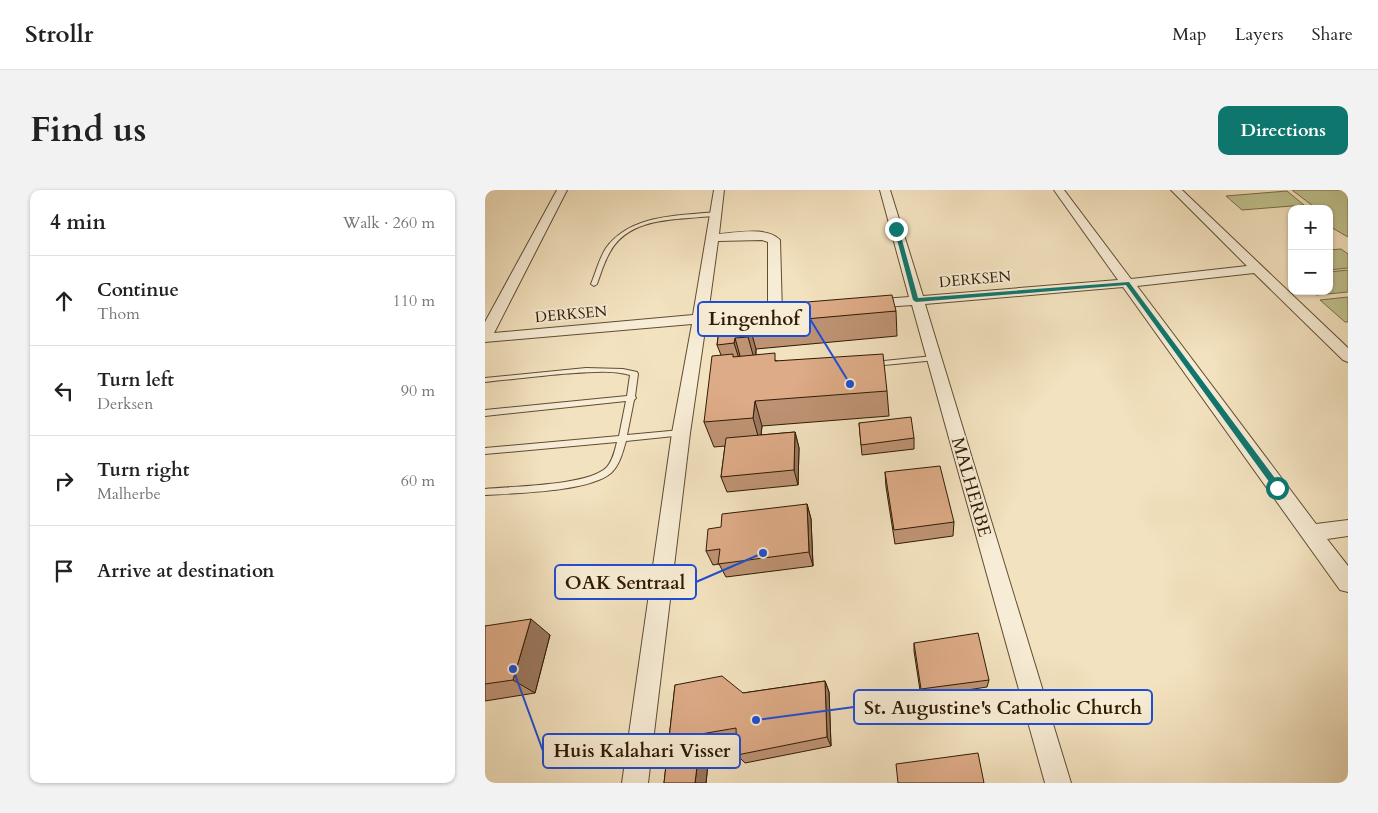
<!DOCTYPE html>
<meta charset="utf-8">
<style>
body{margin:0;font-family:Cardo,serif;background:#f2f2f2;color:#222}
.controls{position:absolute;right:15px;top:15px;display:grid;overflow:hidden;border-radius:10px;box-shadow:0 1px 4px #0004}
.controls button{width:45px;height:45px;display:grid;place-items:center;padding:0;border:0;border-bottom:1px solid #e0e0e0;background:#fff;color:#222;font:25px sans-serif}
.stop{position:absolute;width:15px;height:15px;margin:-11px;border:4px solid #0f766e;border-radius:50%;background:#fff}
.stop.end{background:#0f766e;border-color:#fff;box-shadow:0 1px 5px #0008}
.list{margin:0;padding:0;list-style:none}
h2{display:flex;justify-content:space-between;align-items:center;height:65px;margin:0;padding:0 20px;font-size:21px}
h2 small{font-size:16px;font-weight:400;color:#767676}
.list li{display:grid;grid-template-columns:32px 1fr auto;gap:15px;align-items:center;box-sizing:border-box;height:90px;padding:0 20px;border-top:1px solid #e0e0e0}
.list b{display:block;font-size:19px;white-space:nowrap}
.list p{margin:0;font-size:16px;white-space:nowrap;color:#767676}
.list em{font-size:16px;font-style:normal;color:#767676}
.icon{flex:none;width:28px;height:28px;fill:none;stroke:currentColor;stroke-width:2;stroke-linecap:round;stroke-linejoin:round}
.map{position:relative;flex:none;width:863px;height:593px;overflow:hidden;border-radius:10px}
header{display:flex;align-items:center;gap:30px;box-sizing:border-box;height:70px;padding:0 25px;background:#fff;border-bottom:1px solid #e0e0e0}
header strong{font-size:24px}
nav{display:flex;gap:28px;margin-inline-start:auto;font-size:18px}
.intro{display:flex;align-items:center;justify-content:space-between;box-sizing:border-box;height:120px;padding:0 30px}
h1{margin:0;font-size:35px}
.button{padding:12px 22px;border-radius:10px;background:#0f766e;color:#fff;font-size:18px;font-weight:700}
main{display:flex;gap:30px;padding:0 30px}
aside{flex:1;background:#fff;border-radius:10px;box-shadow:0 1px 4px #0004}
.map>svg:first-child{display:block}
.green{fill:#c0c28e;stroke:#786e48}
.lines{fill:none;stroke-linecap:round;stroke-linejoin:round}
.service-casing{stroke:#614d32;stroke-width:2}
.minor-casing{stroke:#614d32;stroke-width:2}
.service{fill:#f7ecd5;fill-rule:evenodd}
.minor{fill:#f7ecd5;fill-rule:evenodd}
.wall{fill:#be9374;stroke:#301b03}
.shaded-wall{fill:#9b785e;stroke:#301b03}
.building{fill:#ddab87;stroke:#301b03}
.route{fill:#0f766e}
.labels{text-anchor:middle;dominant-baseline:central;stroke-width:4;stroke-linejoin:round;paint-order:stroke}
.far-street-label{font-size:15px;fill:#301b03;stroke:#f7ecd5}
.street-label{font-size:18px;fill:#301b03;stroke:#f7ecd5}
.leader{fill:none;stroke:#1d4ed8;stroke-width:2}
.callout-dot{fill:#1d4ed8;stroke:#f7ecd5;stroke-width:2}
.callout{fill:#f7ecd5;stroke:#1d4ed8;stroke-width:2}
.callout-label{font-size:19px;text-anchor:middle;font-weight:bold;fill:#301b03}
</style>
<header>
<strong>Strollr</strong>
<nav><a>Map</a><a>Layers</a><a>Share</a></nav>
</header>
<div class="intro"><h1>Find us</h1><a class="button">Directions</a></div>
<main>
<aside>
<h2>4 min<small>Walk · 260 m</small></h2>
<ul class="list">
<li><svg class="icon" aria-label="ahead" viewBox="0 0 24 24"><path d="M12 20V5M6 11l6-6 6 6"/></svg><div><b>Continue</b><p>Thom</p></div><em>110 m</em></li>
<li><svg class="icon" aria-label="left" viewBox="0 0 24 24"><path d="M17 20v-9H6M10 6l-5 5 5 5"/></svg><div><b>Turn left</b><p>Derksen</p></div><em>90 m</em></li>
<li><svg class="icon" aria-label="right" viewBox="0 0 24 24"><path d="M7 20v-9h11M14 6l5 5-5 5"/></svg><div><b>Turn right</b><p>Malherbe</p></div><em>60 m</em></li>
<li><svg class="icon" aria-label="arrive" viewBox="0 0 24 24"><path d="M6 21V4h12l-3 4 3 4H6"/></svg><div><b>Arrive at destination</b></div></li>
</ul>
</aside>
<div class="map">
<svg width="863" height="593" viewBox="0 0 863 593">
<rect width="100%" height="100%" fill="#f3e2bf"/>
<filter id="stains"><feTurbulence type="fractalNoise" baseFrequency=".004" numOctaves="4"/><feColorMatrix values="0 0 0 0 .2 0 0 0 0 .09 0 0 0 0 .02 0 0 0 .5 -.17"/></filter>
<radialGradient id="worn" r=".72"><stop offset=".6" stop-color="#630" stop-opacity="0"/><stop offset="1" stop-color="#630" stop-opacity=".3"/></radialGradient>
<g class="green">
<path d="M807,0H863V47L844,36V19H832Z"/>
<path d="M802,1L819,15L757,20L741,6Z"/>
<path d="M856,59L863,64V78L844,80V60Z"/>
<path d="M863,80V102L831,105L826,101H844V82Z"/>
<path d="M863,107V132H860L835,110Z"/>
</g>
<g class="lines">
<defs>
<g id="service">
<path d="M231,22L234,24L233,25C197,31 146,24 125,62C119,72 116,83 112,94L109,96L106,94C111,82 114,69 121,58C146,24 193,26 231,22Z"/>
<path d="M448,166H451V170L389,176L385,174L389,172Z"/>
<path d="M101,178L138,179L152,182L153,184L150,206L151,208L149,210L142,245L196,240L200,243L199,245L141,251C138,261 135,275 126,283C104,302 30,303 0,305V299C27,296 104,296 122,277C128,270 130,260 132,252L0,264V258L134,246L141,211L0,226V220L142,206L145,185C128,180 108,182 90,183C60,185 30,189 0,192V188Z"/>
</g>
<g id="minor">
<path d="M72,0H82L9,143L208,125L229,0H239L234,44C251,43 282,36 295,50L297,123L290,127L283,123V52L277,50L233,51L223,124L260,121L267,125L260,129L221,133L205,243L163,593H137L187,243L207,134L0,152V132Z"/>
<path d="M395,0H405L438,106L633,90L569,0H579L646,89L762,76L686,0H697L863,158V172L858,170L769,83L652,96L831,334L863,330V346L842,349L863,376V402L855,400L638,97L440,114L586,593H560L427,115L385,118L378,114L385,110L424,107Z"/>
</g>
</defs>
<use href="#service" class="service-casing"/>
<use href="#minor" class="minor-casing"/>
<use href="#service" class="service"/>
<use href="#minor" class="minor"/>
</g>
<g class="wall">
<path d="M237,119L411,121L412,146L271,159V165L402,201L404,226L277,236L276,245L310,242L314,258L313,295L242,302L236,287L240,256L229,257L219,232L236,165L232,155Z"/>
<path d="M374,233L429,248V259L377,265Z"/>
<path d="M400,282L469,332L468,346L410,354L401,297Z"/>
<path d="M322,314L326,329L328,376L241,387L234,374L228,375L221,361L236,337Z"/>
<path d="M0,436L65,445L50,503L0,511Z"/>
<path d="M429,453L504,490L502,497L436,507L429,461Z"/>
<path d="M340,491L344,502L346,556L260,573L252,565L251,548L225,553L221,593H179L190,495L258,503Z"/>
</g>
<g class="shaded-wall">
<path d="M264,134L271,159L270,172L263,147Z"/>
<path d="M250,148L257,173V178L249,153Z"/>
<path d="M270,211L277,236L275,253L268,228Z"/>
<path d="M310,242L314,258L313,295L309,280Z"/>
<path d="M322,314L326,329L328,376L324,362Z"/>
<path d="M46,429L65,445L50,503L28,490Z"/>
<path d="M340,491L344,502L346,556L342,547Z"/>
<path d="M216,544L225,553L221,593H210Z"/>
</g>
<g class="building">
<path d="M407,105L411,121L264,134L263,147L250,148L249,153L232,155L237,119Z"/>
<path d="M290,163V171L398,164L402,201L270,211L268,228L219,232L227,166L248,164V167Z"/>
<path d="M426,227L429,248L376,255L374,233Z"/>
<path d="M310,242L309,280L236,287L241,248Z"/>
<path d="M455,276L469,332L409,340L400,282Z"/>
<path d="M322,314L324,362L233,374L235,359L221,361L223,339L236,337L237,324Z"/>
<path d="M46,429L28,490L0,494V436Z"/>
<path d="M493,443L504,490L436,499L429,453Z"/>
<path d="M237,486L258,503L340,491L342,547L252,565L251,538L216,544L210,593H179L190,495Z"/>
<path d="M493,563L499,593H413L411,574Z"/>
</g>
<path class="route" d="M409,38L414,39L433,108L644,92L795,295V300H790L641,95L431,112L428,110Z"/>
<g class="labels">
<g class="far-street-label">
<text transform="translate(490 89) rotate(-5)">DERKSEN</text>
<text transform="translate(86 124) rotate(-5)">DERKSEN</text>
</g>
<g class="street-label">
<text transform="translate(486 297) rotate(74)">MALHERBE</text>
</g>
</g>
<path class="leader" d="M365 194L325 129M278 363L211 392M271 530L369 517M28 479L58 561"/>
<g class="callout-dot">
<circle cx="365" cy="194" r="5"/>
<circle cx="278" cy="363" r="5"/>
<circle cx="271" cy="530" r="5"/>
<circle cx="28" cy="479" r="5"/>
</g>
<g class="callout">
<rect x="213" y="112" width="112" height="34" rx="5"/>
<rect x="70" y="375" width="141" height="34" rx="5"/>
<rect x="369" y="500" width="298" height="34" rx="5"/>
<rect x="58" y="544" width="197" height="34" rx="5"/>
</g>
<g class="callout-label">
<text x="269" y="135">Lingenhof</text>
<text x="140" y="399">OAK Sentraal</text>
<text x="518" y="524">St. Augustine's Catholic Church</text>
<text x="157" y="567">Huis Kalahari Visser</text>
</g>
<rect width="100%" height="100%" filter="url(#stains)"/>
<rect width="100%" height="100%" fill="url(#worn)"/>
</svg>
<div class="controls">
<button>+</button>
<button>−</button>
</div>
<div class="stop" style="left:792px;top:298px"></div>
<div class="stop end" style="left:411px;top:39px"></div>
</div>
</main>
